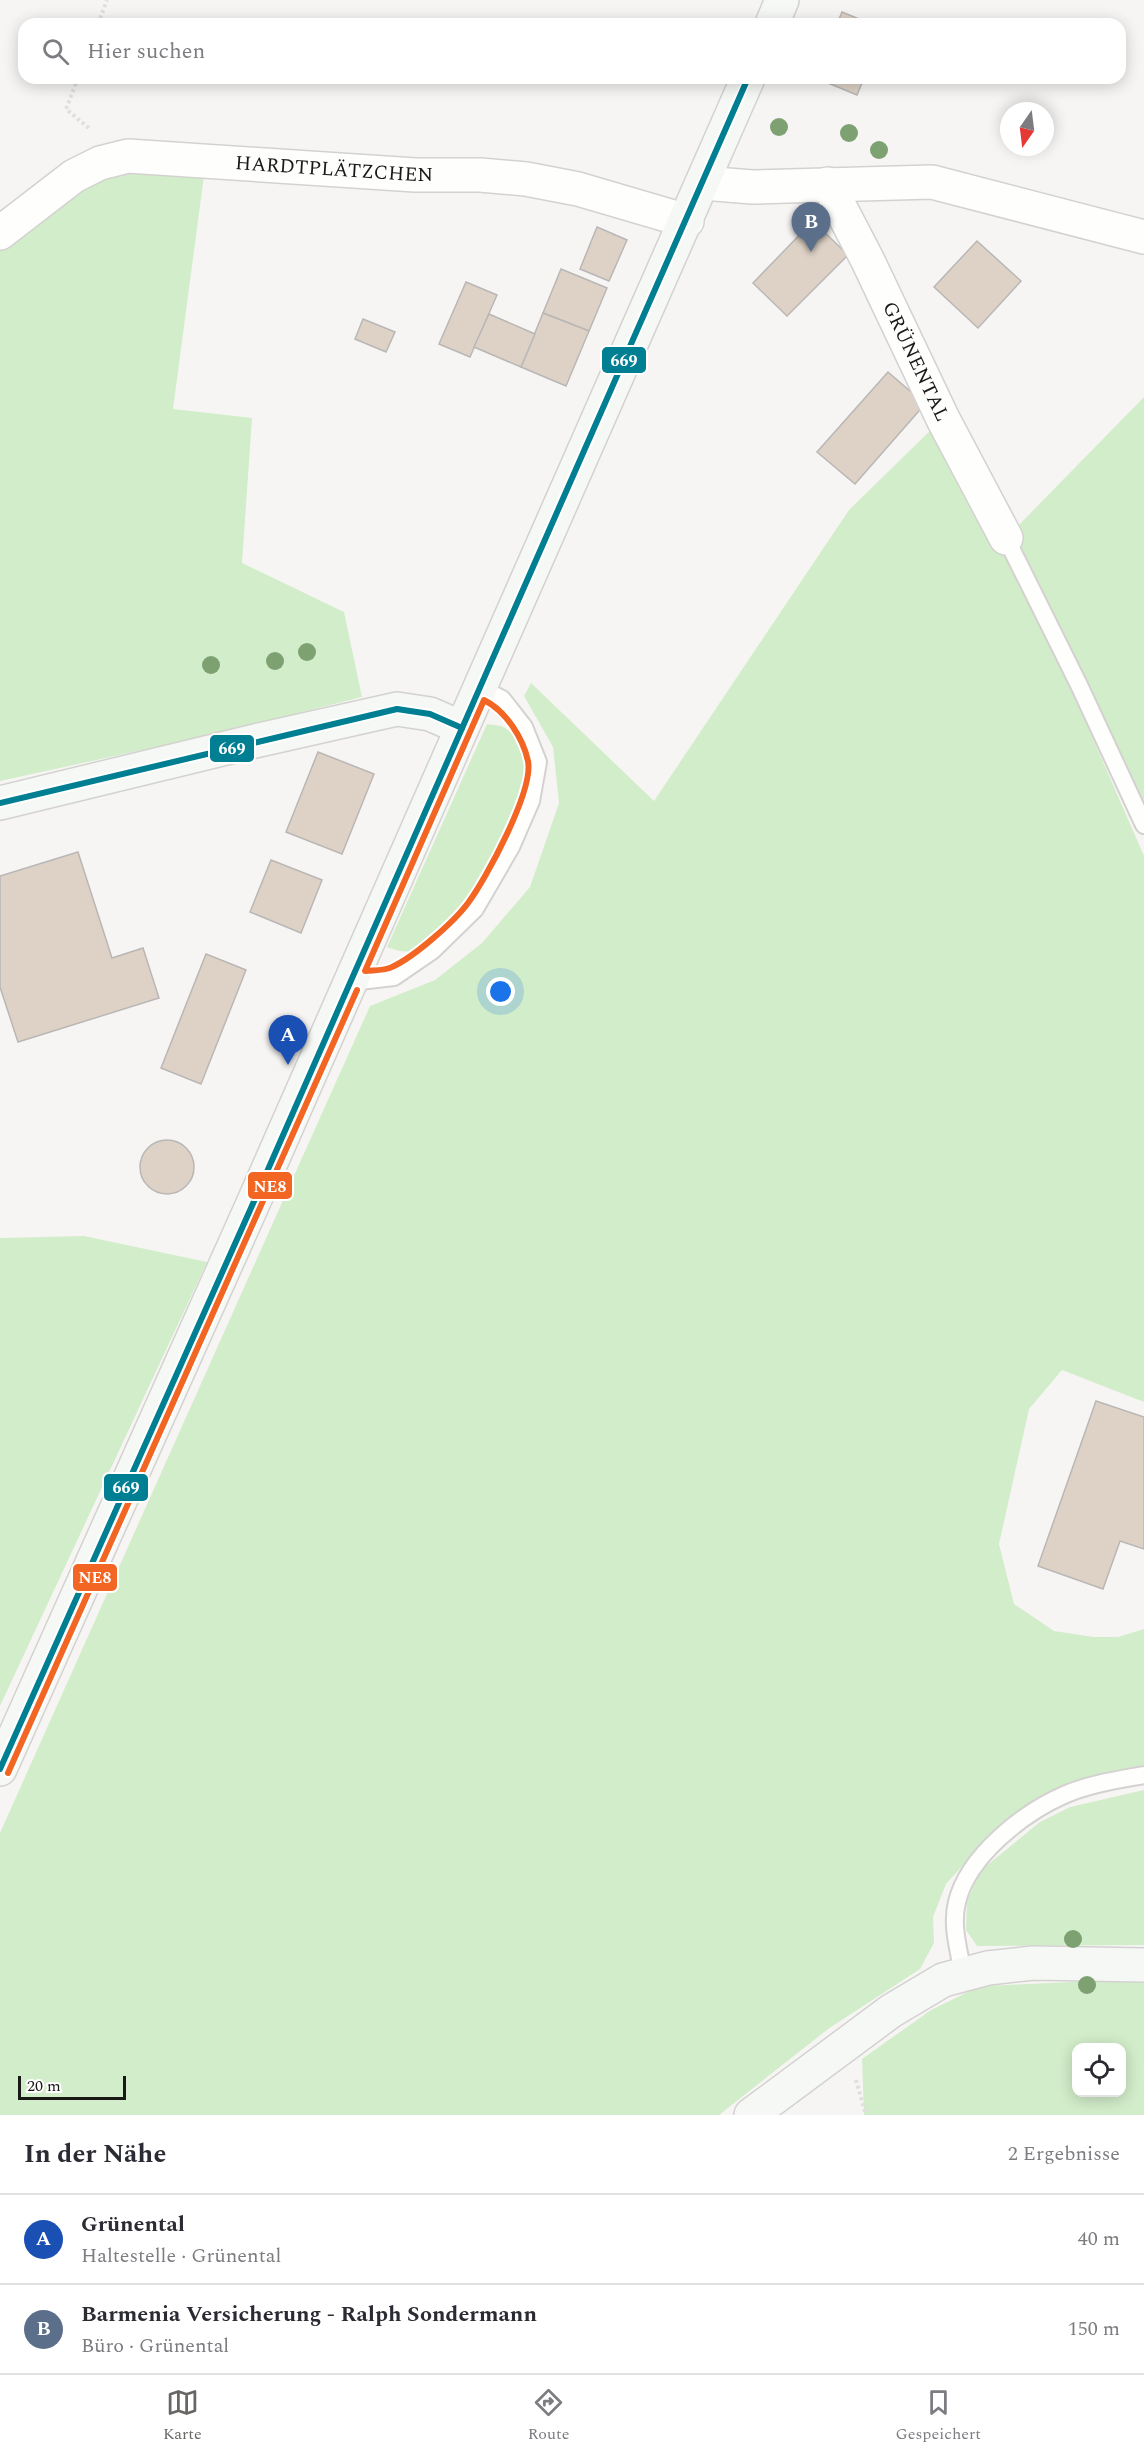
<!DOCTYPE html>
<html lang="de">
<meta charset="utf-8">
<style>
body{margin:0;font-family:Spectral,serif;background:#f7f7f7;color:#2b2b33}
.controls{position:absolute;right:18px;bottom:18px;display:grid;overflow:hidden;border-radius:12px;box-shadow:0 3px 15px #0003}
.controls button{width:54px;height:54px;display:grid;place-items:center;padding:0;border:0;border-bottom:2px solid #e1e1e2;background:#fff;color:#2b2b33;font:30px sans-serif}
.compass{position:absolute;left:1000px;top:102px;width:54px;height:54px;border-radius:50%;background:#fff;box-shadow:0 3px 15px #0003;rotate:194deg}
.scale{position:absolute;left:18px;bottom:15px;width:108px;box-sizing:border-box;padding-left:6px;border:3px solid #1a1917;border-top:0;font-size:16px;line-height:21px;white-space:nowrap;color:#1a1917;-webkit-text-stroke:4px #fff;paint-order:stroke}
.you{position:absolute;left:501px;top:992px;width:21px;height:21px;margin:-15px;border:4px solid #fff;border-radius:50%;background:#1a73e8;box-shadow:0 0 0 9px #1a73e833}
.badge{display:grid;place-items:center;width:39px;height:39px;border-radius:50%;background:#676664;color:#fff;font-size:20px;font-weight:700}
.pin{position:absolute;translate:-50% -50px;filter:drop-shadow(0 2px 3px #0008)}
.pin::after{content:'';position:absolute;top:32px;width:21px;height:18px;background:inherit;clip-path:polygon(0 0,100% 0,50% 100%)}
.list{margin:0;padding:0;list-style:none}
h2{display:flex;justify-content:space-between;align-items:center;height:78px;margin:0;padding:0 24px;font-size:26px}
h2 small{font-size:20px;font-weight:400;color:#7c7c81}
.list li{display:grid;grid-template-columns:39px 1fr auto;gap:18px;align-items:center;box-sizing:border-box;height:90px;padding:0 24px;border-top:2px solid #e1e1e2}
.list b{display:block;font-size:22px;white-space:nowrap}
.list p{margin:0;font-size:20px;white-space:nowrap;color:#7c7c81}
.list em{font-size:20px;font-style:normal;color:#7c7c81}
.icon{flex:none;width:33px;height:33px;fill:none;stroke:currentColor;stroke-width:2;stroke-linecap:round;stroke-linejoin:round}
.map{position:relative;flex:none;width:1144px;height:2115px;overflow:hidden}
.search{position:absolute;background:#fff;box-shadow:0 3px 15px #0003;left:18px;right:18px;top:18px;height:66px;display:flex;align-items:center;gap:15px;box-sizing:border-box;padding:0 21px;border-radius:18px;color:#7c7c81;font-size:22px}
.sheet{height:258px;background:#fff}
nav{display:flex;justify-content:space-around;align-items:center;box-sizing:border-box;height:84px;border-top:2px solid #e1e1e2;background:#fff;font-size:16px;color:#7c7c81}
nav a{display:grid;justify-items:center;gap:3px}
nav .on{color:#676664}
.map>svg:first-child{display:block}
.green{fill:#d2edca;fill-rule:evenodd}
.building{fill:#ded2c6;stroke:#b9b7b6;stroke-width:1.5}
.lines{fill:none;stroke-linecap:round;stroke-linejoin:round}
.service-casing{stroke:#d4d2d1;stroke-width:20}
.minor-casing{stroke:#d4d2d1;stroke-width:36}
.secondary-casing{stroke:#d4d2d1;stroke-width:36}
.path{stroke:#dfdfdf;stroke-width:4;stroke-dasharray:3 3;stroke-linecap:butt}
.service{stroke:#fefefd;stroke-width:16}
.minor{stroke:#fefefd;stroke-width:33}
.secondary{stroke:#f6f8f5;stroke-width:33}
.bus-1-casing{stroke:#fff;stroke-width:10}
.bus-2-casing{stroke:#fff;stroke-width:10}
.bus-1{stroke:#007e92;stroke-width:6}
.bus-2{stroke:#f26522;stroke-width:6}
.tree{fill:#7ea172}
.labels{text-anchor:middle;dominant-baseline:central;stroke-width:6;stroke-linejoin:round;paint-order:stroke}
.street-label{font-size:20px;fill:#1a1917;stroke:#fff}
.line-badge{stroke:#fff;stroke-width:2}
.badge-label{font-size:16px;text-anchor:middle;font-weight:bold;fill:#fff}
</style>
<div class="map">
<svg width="1144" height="2115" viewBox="0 0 1144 2115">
<rect width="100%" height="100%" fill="#f7f5f3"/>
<g class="green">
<path d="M205,168L173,409L252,418L242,563L344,612L362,697L216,734L0,781V247L90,182L130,171Z"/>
<path d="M1144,397V808L1013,531Z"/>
<path d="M942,419L1050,640L1144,856V1402L1062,1370L1029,1409L999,1544L1014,1604L1054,1631L1094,1637H1118L1144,1629V1770L1085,1782L992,1836L973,1854L946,1884L933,1917L934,1943L920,1969L828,2029L719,2115H0V1833L370,1006L435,980L482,943L530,887L559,803L553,747L524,696L531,683L654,801L849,510Z"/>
<path d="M487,724C491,725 497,725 501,726C514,731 528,752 529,766C532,805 453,933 418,949C406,954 398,951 387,947Z"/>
<path d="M84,1236L207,1262L0,1706V1238Z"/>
<path d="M1144,1790V1945L977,1946L966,1930L967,1902L980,1871L1040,1822L1070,1807Z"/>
<path d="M1144,1979V2115H864L862,2059L931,2010L980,1986ZM1076,2048H1122V2092H1076Z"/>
</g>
<g class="building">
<path d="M842,12L871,24H837Z"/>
<path d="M816,78H864L857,95Z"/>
<path d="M813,221L848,255L787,316L753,283Z"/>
<path d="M597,227L627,240L609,281L580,269Z"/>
<path d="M977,241L1021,281L978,328L934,287Z"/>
<path d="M561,269L607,288L589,331L543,313Z"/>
<path d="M466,282L497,295L470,357L439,344Z"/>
<path d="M543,313L589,331L566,386L521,367Z"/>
<path d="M489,314L535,334L521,367L474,347Z"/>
<path d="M363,319L395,332L386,352L355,339Z"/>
<path d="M888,372L925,404L855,484L817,452Z"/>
<path d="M318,752L374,774L342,854L286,832Z"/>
<path d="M78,852L112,958L143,948L159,998L18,1042L0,987V876Z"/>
<path d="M271,860L322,880L301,933L250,912Z"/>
<path d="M206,954L246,970L201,1084L161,1068Z"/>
<circle cx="167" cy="1167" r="27"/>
<path d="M1096,1401L1144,1417V1549L1120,1541L1103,1589L1038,1566Z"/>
</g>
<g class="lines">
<defs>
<g id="service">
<path d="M1006,538L1079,685L1144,825"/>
<path d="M351,982L394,977L432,951L475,909L511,847L531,801L538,762L524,727L502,699L480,688"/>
<path d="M963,1974C959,1950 951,1926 957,1902C968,1856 1023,1813 1064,1795C1089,1784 1117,1780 1144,1775"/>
</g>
<g id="minor">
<path d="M703,183L752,187L932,182L1144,237"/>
<path id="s1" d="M828,184L867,259L943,419L1006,538"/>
<path id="s2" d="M0,233L74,176L100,163L128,156L415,175H480L526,179L578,189L687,221"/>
</g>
<g id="secondary">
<path d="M772,24L782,0"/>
<path d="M0,803L255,741L397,709L430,714L462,728"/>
<path d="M0,1769L251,1208L748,78"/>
<path d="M751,2115L891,2011L943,1980L988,1968L1033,1963L1144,1965"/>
</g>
</defs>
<use href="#service" class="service-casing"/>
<use href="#minor" class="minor-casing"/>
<use href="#secondary" class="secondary-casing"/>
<g class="path">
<path d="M98,24L107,0"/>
<path d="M78,78L66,109L90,129"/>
<path d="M856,2080L866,2115"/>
</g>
<use href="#service" class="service"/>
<use href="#minor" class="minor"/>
<use href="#secondary" class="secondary"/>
<defs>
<g id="bus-1">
<path d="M0,803L397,709L430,714L462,728"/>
<path d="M0,1769L251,1208L748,78"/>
</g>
<g id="bus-2">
<path d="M484,700C506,711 523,738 528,761C534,790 486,879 468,903C454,922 414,957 392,967C385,971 373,970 365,971Z"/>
<path d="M8,1773L357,990"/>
</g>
</defs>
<use href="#bus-1" class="bus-1-casing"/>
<use href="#bus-2" class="bus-2-casing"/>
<use href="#bus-1" class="bus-1"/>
<use href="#bus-2" class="bus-2"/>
</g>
<g class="tree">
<circle cx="779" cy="127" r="9"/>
<circle cx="849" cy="133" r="9"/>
<circle cx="879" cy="150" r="9"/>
<circle cx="307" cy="652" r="9"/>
<circle cx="275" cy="661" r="9"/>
<circle cx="211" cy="665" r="9"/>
<circle cx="1073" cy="1939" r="9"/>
<circle cx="1087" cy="1985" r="9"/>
</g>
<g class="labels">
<g class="street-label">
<text stroke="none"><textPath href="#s2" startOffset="358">HARDTPLÄTZCHEN</textPath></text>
<text stroke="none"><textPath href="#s1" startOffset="198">GRÜNENTAL</textPath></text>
</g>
</g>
<g class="line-badge">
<rect x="601" y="346" width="46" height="28" rx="6" fill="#007e92"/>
<rect x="209" y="734" width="46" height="29" rx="6" fill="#007e92"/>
<rect x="247" y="1171" width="46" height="29" rx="6" fill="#f26522"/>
<rect x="103" y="1473" width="46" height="29" rx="6" fill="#007e92"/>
<rect x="72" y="1563" width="46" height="29" rx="6" fill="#f26522"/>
</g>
<g class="badge-label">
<text x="624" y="366">669</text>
<text x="232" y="754">669</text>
<text x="270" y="1192">NE8</text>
<text x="126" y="1493">669</text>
<text x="95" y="1583">NE8</text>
</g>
</svg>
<div class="controls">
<button><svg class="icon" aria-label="locate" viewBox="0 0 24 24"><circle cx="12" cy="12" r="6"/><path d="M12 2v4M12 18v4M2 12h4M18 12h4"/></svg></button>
</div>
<svg class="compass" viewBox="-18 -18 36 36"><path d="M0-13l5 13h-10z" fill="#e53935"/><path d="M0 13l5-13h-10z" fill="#7c7c81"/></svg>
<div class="scale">20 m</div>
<div class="you"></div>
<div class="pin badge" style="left:288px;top:1065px;background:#1a4fb4">A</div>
<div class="pin badge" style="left:811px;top:252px;background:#5c6f8a">B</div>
<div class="search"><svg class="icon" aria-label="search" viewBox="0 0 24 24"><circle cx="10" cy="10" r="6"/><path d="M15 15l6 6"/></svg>Hier suchen</div>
</div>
<section class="sheet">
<h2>In der Nähe<small>2 Ergebnisse</small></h2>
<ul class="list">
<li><span class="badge" style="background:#1a4fb4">A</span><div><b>Grünental</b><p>Haltestelle · Grünental</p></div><em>40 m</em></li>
<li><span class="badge" style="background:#5c6f8a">B</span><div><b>Barmenia Versicherung - Ralph Sondermann</b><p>Büro · Grünental</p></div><em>150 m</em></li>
</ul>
</section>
<nav>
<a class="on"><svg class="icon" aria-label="map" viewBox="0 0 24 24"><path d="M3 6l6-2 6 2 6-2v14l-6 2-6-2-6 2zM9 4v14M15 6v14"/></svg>Karte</a>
<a><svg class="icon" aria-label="directions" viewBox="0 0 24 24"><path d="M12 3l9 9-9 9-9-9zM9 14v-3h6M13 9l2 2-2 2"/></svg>Route</a>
<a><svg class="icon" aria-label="saved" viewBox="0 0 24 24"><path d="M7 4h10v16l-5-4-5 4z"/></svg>Gespeichert</a>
</nav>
